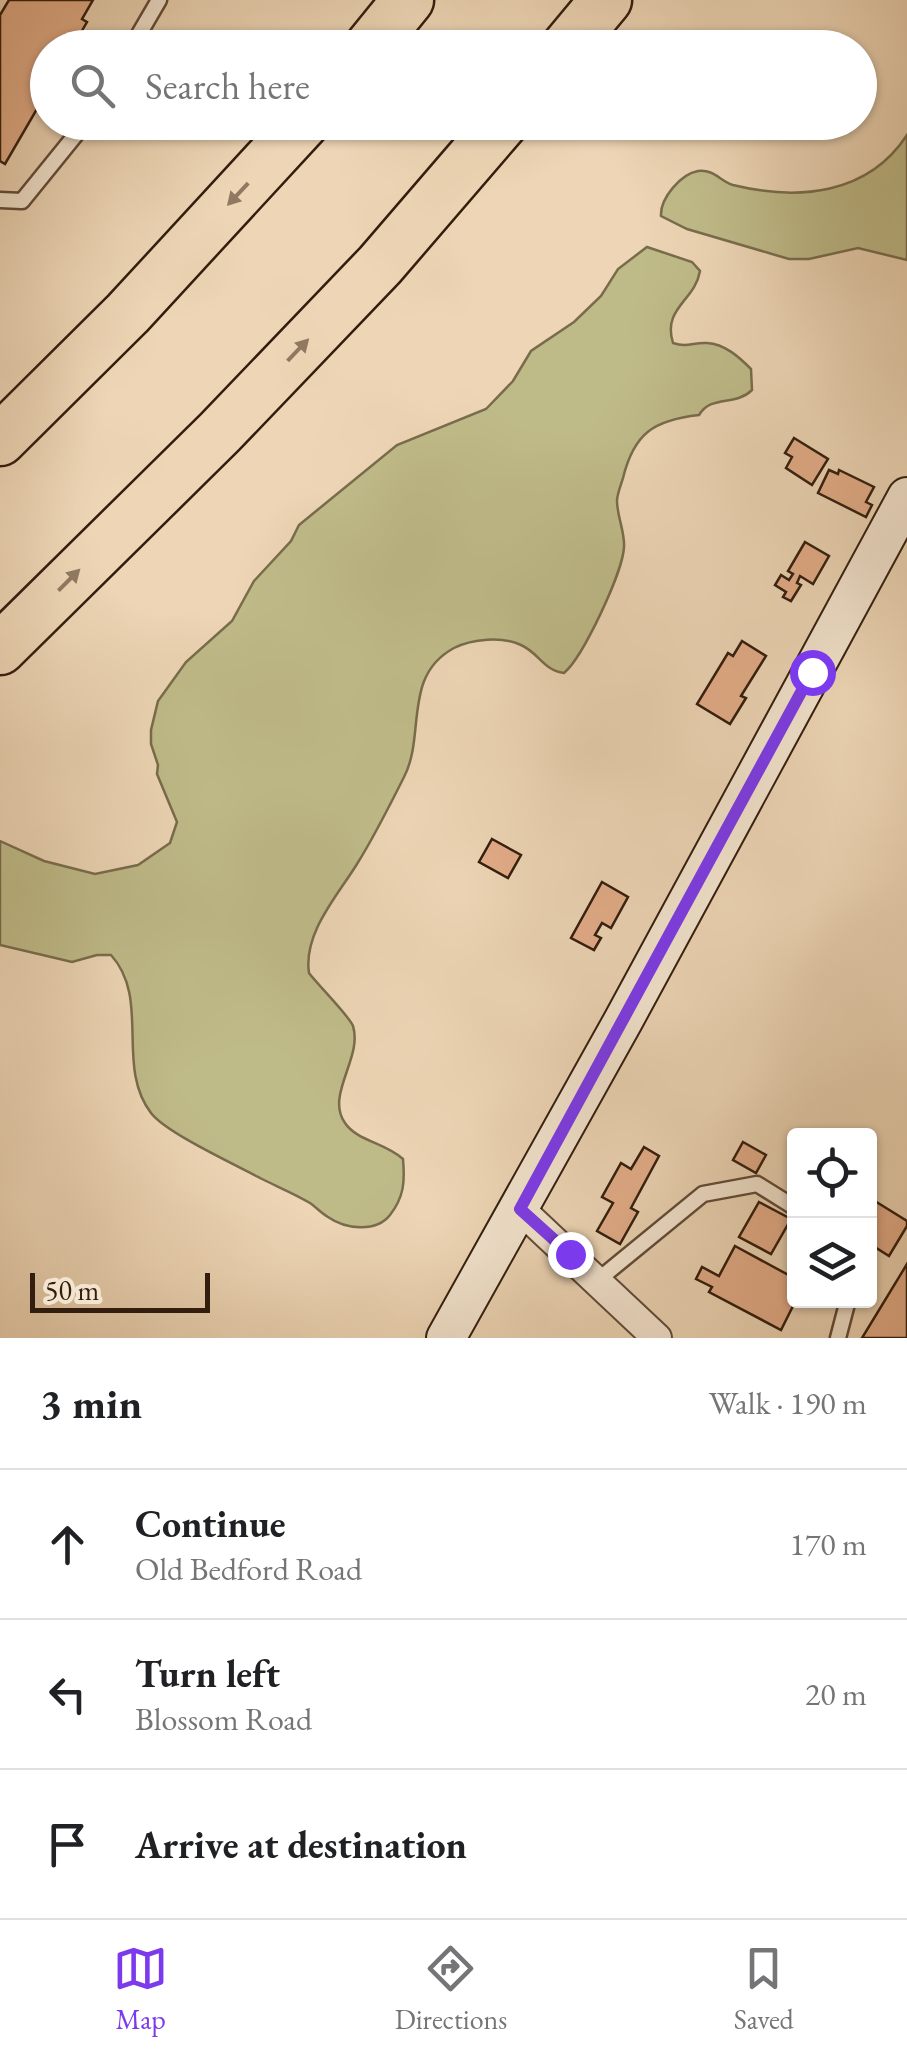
<!DOCTYPE html>
<meta charset="utf-8">
<style>
body{margin:0;font-family:"EB Garamond",serif;background:#f6f6f6;color:#202124}
.controls{position:absolute;right:30px;bottom:30px;display:grid;overflow:hidden;border-radius:10px;box-shadow:0 2px 8px #0004}
.controls button{width:90px;height:90px;display:grid;place-items:center;padding:0;border:0;border-bottom:2px solid #e0e0e0;background:#fff;color:#202124;font:50px sans-serif}
.scale{position:absolute;left:30px;bottom:25px;width:180px;box-sizing:border-box;padding-left:10px;border:5px solid #321d0e;border-top:0;font-size:28px;line-height:35px;white-space:nowrap;color:#321d0e;-webkit-text-stroke:8px #f3e4cf;paint-order:stroke}
.stop{position:absolute;width:30px;height:30px;margin:-22px;border:8px solid #7c3aed;border-radius:50%;background:#fff}
.stop.end{background:#7c3aed;border-color:#fff;box-shadow:0 2px 10px #0008}
.list{margin:0;padding:0;list-style:none}
h2{display:flex;justify-content:space-between;align-items:center;height:130px;margin:0;padding:0 40px;font-size:42px}
h2 small{font-size:32px;font-weight:400;color:#757577}
.list li{display:grid;grid-template-columns:65px 1fr auto;gap:30px;align-items:center;box-sizing:border-box;height:150px;padding:0 40px;border-top:2px solid #e0e0e0}
.list b{display:block;font-size:38px;white-space:nowrap}
.list p{margin:0;font-size:32px;white-space:nowrap;color:#757577}
.list em{font-size:32px;font-style:normal;color:#757577}
.icon{flex:none;width:55px;height:55px;fill:none;stroke:currentColor;stroke-width:2;stroke-linecap:round;stroke-linejoin:round}
.map{position:relative;flex:none;width:907px;height:1338px;overflow:hidden}
.search{position:absolute;background:#fff;box-shadow:0 2px 8px #0004;left:30px;right:30px;top:30px;height:110px;display:flex;align-items:center;gap:25px;box-sizing:border-box;padding:0 35px;border-radius:55px;color:#757577;font-size:38px}
.sheet{height:580px;background:#fff}
nav{display:flex;justify-content:space-around;align-items:center;box-sizing:border-box;height:140px;border-top:2px solid #e0e0e0;background:#fff;font-size:28px;color:#757577}
nav a{display:grid;justify-items:center;gap:5px}
nav .on{color:#7c3aed}
.map>svg:first-child{display:block}
.green{fill:#bfbb89;stroke:#786c4c;stroke-width:2.5}
.building{fill:#e3ad89;stroke:#321d0e;stroke-width:2.5}
.lines{fill:none;stroke-linecap:round;stroke-linejoin:round}
.lane-casing{stroke:#614b38;stroke-width:19}
.street-casing{stroke:#614b38;stroke-width:32}
.secondary-casing{stroke:#321d0e;stroke-width:42}
.highway-casing{stroke:#321d0e;stroke-width:55}
.lane{stroke:#f3e4cf;stroke-width:14}
.street{stroke:#f3e4cf;stroke-width:28}
.secondary{stroke:#f3e4cf;stroke-width:38}
.highway{stroke:#edd5b5;stroke-width:50}
.oneway{fill:#907962}
.route{stroke:#7c3aed;stroke-width:12}
</style>
<div class="map">
<svg width="907" height="1338" viewBox="0 0 907 1338">
<rect width="100%" height="100%" fill="#edd5b5"/>
<filter id="stains"><feTurbulence type="fractalNoise" baseFrequency=".002" numOctaves="4"/><feColorMatrix values="0 0 0 0 .2 0 0 0 0 .09 0 0 0 0 .02 0 0 0 .5 -.17"/></filter>
<radialGradient id="worn" r=".72"><stop offset=".6" stop-color="#630" stop-opacity="0"/><stop offset="1" stop-color="#630" stop-opacity=".3"/></radialGradient>
<g class="green">
<path d="M907,135V260L858,248L809,259H789L687,229L661,216C660,198 681,174 698,171C714,169 720,181 733,185C798,201 868,195 907,135Z"/>
<path d="M647,247L692,262L700,271C695,301 662,308 673,343C688,348 693,342 707,343C725,344 739,357 751,369L752,390C735,407 712,394 699,415C654,420 634,433 623,478C621,485 617,494 617,501C617,516 625,532 624,547C623,572 583,657 564,673C543,670 539,653 521,645C502,636 472,639 454,648C402,676 426,735 404,777C390,805 374,837 357,864C338,895 303,933 309,973C318,985 350,1017 353,1026C363,1058 325,1095 345,1123C357,1141 386,1143 403,1159C405,1182 404,1197 390,1215C376,1233 345,1229 328,1217C321,1213 316,1207 310,1203C295,1194 278,1187 262,1179C238,1166 166,1133 151,1113C115,1066 151,999 111,955H97L72,962L0,945V841L44,861L95,874L138,865L170,843L177,822L157,774L158,765L151,744V730L158,701L186,662L232,621L254,581L291,541L299,525L397,445L486,409L513,381L531,351L574,322L601,296L618,269Z"/>
</g>
<g class="building">
<path d="M9,0H93L82,19L87,22L72,48H48V90L5,164L0,161V15Z"/>
<path d="M794,438L828,459L812,485L786,468L792,457L785,453Z"/>
<path d="M829,470L838,474L839,470L874,487L866,502L872,505L866,517L818,493Z"/>
<path d="M805,542L829,556L813,584L800,576L797,583L801,585L791,601L783,597L786,592L775,585L781,575L789,580L793,574L788,571Z"/>
<path d="M742,641L766,656L741,696L746,698L730,724L697,704L728,653L733,656Z"/>
<path d="M492,839L521,855L508,878L479,862Z"/>
<path d="M602,882L628,897L611,928L602,923L595,935L601,938L594,950L571,938Z"/>
<path d="M743,1142L766,1155L756,1173L733,1160Z"/>
<path d="M644,1147L659,1156L631,1208L638,1212L620,1244L597,1231L613,1203L602,1197L621,1163L631,1169Z"/>
<path d="M870,1198L907,1221V1226L889,1256L870,1244Z"/>
<path d="M759,1202L791,1219L771,1254L739,1237Z"/>
<path d="M735,1246L794,1278L796,1300L781,1330L709,1292L712,1287L696,1279L702,1267L719,1276Z"/>
<path d="M907,1264V1338H862Z"/>
</g>
<g class="lines">
<defs>
<g id="lane">
<path d="M131,48L159,0"/>
<path d="M0,200L22,201L86,122"/>
<path d="M598,1280L703,1194L757,1184L794,1207"/>
<path d="M838,1338L848,1300"/>
</g>
<path id="street" d="M520,1209L657,1338"/>
<path id="secondary" d="M446,1338L623,1021L907,497"/>
<g id="highway">
<path d="M369,48L408,0"/>
<path d="M566,48L606,0"/>
<path d="M0,440L128,313L304,122"/>
<path d="M0,649L220,432L380,265L503,122"/>
</g>
</defs>
<use href="#lane" class="lane-casing"/>
<use href="#street" class="street-casing"/>
<use href="#secondary" class="secondary-casing"/>
<use href="#highway" class="highway-casing"/>
<use href="#lane" class="lane"/>
<use href="#street" class="street"/>
<use href="#secondary" class="secondary"/>
<use href="#highway" class="highway"/>
</g>
<defs><path id="oneway-solid" d="M-6-.8H1V-3.2L6.5 0L1 3.2V.8H-6Z" transform="scale(2.5)"/></defs>
<g class="oneway">
<use href="#oneway-solid" transform="translate(238 194) rotate(133)"/>
<use href="#oneway-solid" transform="translate(298 350) rotate(-46)"/>
<use href="#oneway-solid" transform="translate(69 580) rotate(-45)"/>
</g>
<g class="lines">
<path class="route" d="M570,1254L520,1209L812,672"/>
</g>
<rect width="100%" height="100%" filter="url(#stains)"/>
<rect width="100%" height="100%" fill="url(#worn)"/>
</svg>
<div class="controls">
<button><svg class="icon" aria-label="locate" viewBox="0 0 24 24"><circle cx="12" cy="12" r="6"/><path d="M12 2v4M12 18v4M2 12h4M18 12h4"/></svg></button>
<button><svg class="icon" aria-label="layers" viewBox="0 0 24 24"><path d="M12 4l9 5-9 5-9-5zM3 14l9 5 9-5"/></svg></button>
</div>
<div class="scale">50 m</div>
<div class="stop" style="left:812px;top:672px"></div>
<div class="stop end" style="left:570px;top:1254px"></div>
<div class="search"><svg class="icon" aria-label="search" viewBox="0 0 24 24"><circle cx="10" cy="10" r="6"/><path d="M15 15l6 6"/></svg>Search here</div>
</div>
<section class="sheet">
<h2>3 min<small>Walk · 190 m</small></h2>
<ul class="list">
<li><svg class="icon" aria-label="ahead" viewBox="0 0 24 24"><path d="M12 20V5M6 11l6-6 6 6"/></svg><div><b>Continue</b><p>Old Bedford Road</p></div><em>170 m</em></li>
<li><svg class="icon" aria-label="left" viewBox="0 0 24 24"><path d="M17 20v-9H6M10 6l-5 5 5 5"/></svg><div><b>Turn left</b><p>Blossom Road</p></div><em>20 m</em></li>
<li><svg class="icon" aria-label="arrive" viewBox="0 0 24 24"><path d="M6 21V4h12l-3 4 3 4H6"/></svg><div><b>Arrive at destination</b></div></li>
</ul>
</section>
<nav>
<a class="on"><svg class="icon" aria-label="map" viewBox="0 0 24 24"><path d="M3 6l6-2 6 2 6-2v14l-6 2-6-2-6 2zM9 4v14M15 6v14"/></svg>Map</a>
<a><svg class="icon" aria-label="directions" viewBox="0 0 24 24"><path d="M12 3l9 9-9 9-9-9zM9 14v-3h6M13 9l2 2-2 2"/></svg>Directions</a>
<a><svg class="icon" aria-label="saved" viewBox="0 0 24 24"><path d="M7 4h10v16l-5-4-5 4z"/></svg>Saved</a>
</nav>
